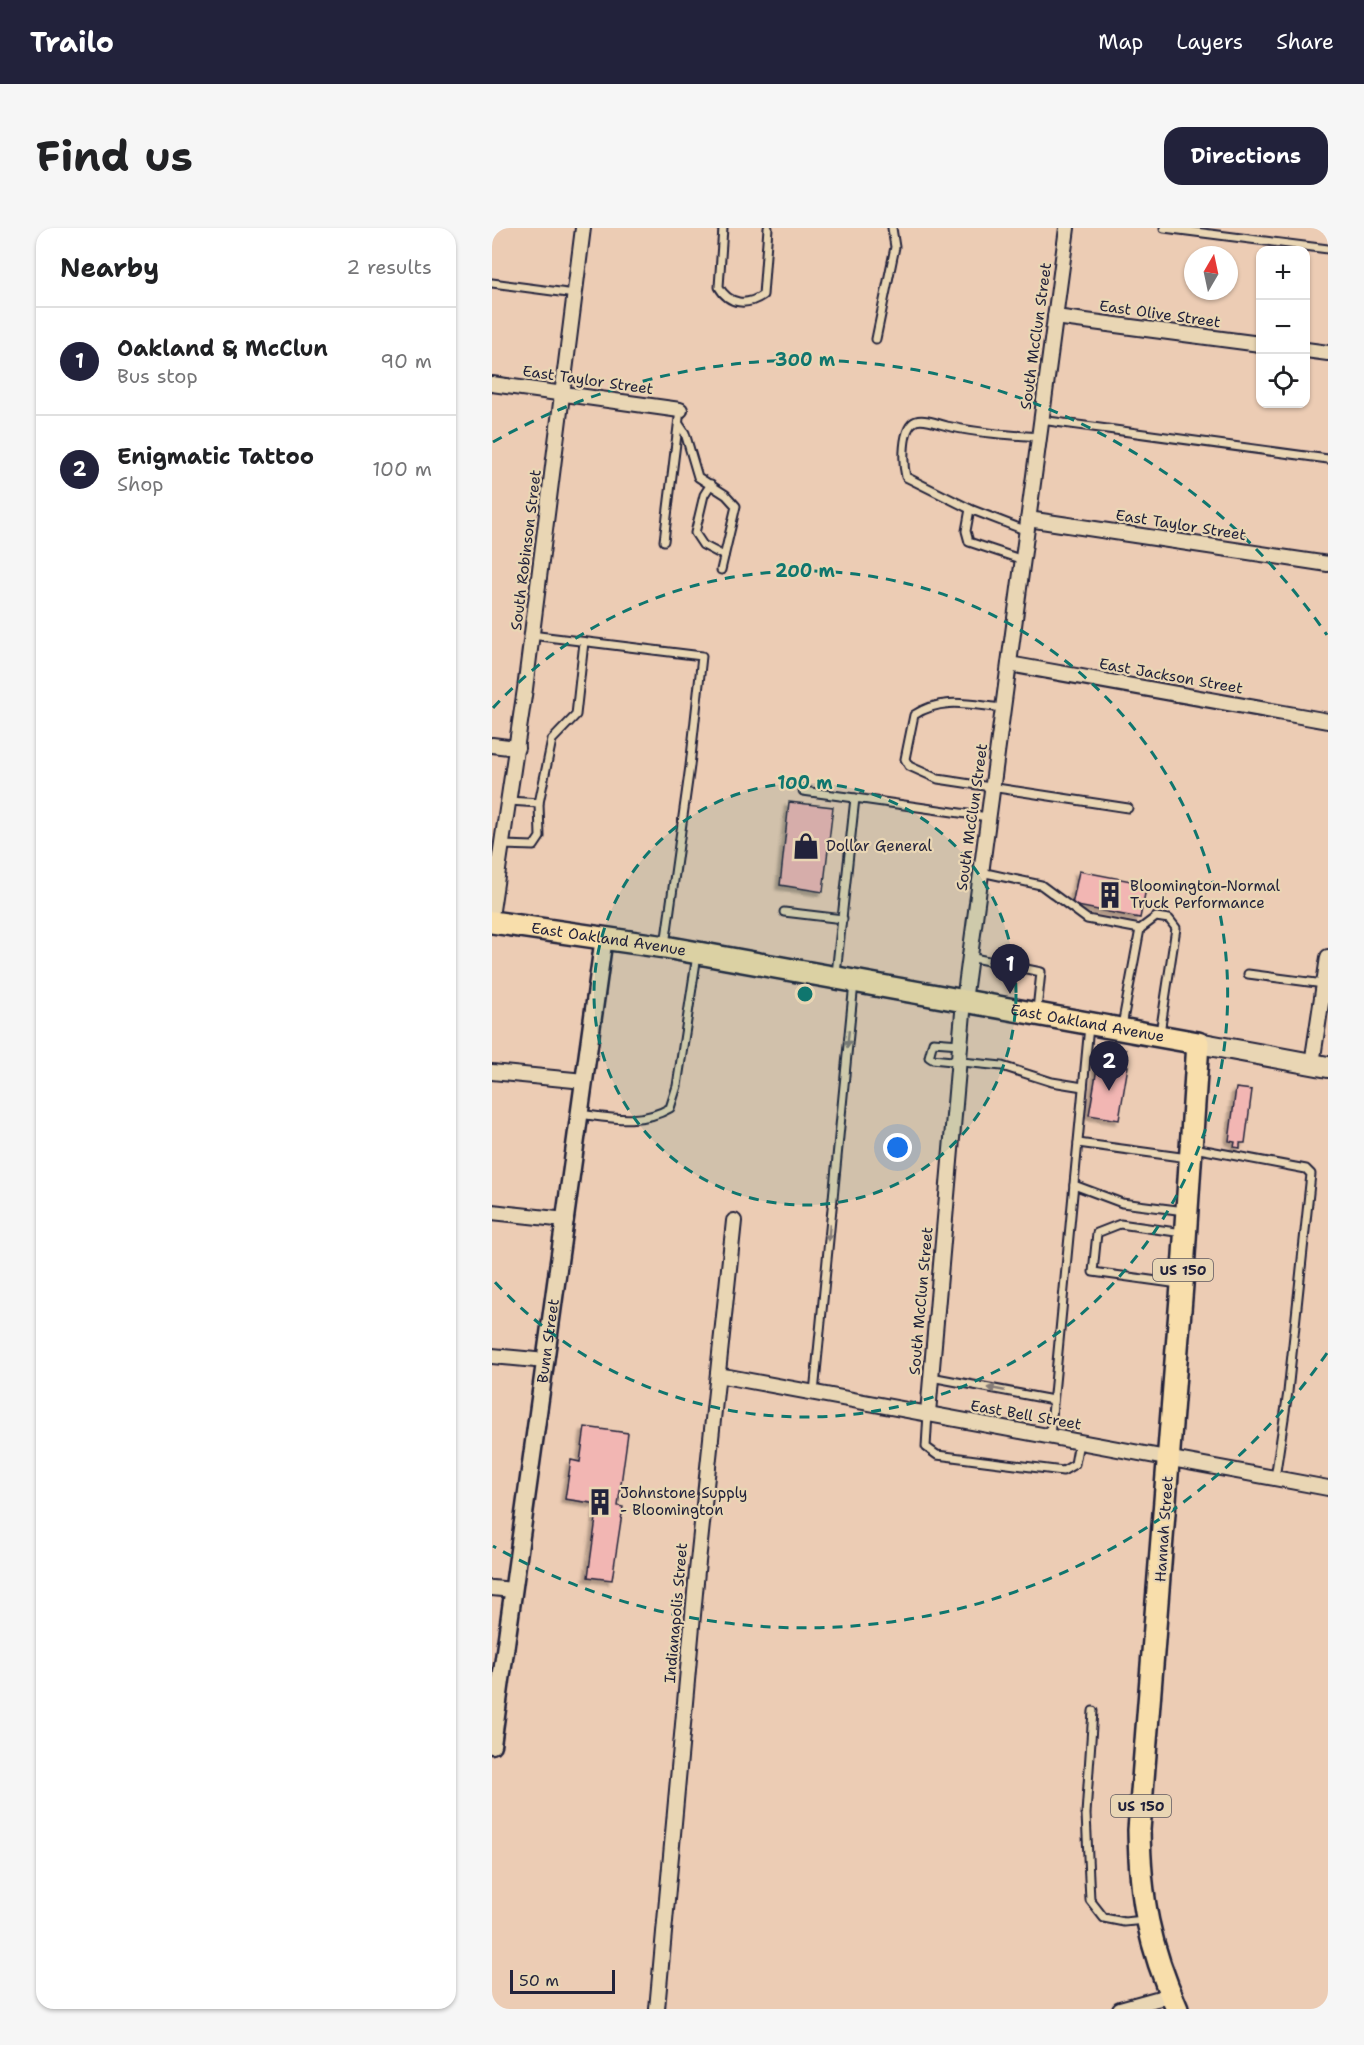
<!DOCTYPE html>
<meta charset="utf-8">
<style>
body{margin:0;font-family:"Shantell Sans",sans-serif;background:#f6f6f6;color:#202124}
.controls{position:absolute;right:18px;top:18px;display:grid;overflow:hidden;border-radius:12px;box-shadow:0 2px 4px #0004}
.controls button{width:54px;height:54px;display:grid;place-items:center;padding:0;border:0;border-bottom:2px solid #e0e0e0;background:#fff;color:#202124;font:30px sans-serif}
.compass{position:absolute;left:692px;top:18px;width:54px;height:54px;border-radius:50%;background:#fff;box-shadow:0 2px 4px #0004;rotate:9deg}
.scale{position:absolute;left:18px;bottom:15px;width:105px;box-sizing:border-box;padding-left:6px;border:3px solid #22223b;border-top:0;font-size:16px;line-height:21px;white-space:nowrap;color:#22223b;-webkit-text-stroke:4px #e9d6b4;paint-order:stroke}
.you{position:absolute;left:406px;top:920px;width:21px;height:21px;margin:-15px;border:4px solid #fff;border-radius:50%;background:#1a73e8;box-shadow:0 0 0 9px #1a73e833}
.badge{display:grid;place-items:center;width:39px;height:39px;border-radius:50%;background:#22223b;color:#fff;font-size:20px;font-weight:700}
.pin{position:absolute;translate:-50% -50px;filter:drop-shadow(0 2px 3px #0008)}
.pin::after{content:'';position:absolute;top:32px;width:21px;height:18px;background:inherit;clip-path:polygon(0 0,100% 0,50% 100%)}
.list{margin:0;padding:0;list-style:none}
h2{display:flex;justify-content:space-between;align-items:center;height:78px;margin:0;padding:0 24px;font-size:26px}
h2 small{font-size:20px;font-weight:400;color:#757577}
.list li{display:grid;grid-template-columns:39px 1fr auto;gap:18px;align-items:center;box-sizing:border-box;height:108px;padding:0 24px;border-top:2px solid #e0e0e0}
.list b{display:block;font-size:22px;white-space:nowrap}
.list p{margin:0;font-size:20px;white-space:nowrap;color:#757577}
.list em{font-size:20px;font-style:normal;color:#757577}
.icon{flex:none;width:33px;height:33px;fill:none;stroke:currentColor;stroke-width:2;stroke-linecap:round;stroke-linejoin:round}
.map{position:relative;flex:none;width:836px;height:1781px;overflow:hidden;border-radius:18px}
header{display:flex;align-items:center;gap:36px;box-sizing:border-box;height:84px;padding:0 30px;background:#22223b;color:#fff}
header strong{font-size:28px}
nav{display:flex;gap:33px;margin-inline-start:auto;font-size:21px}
.intro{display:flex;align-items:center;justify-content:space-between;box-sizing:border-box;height:144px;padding:0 36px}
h1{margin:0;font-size:42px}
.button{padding:15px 27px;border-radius:18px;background:#22223b;color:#fff;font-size:21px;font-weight:700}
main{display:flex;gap:36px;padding:0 36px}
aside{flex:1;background:#fff;border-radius:18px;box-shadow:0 2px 4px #0004}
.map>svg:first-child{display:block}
.building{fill:#f2b6b3;stroke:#22223b;stroke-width:1.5;filter:url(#shadow)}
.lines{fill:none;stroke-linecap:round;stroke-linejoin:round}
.service-casing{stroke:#22223b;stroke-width:11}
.minor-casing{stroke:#22223b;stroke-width:18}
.tertiary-casing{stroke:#22223b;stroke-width:21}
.secondary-casing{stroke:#22223b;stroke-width:24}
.primary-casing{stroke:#22223b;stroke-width:26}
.service{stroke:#e9d6b4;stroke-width:7}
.minor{stroke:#e9d6b4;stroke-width:14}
.tertiary{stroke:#e9d6b4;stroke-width:16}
.secondary{stroke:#e9d6b4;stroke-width:20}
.primary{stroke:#f8deab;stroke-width:21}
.oneway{fill:#867c78}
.ring{fill:none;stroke:#0f766e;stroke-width:3;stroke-dasharray:10 8}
.labels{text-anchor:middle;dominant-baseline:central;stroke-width:4.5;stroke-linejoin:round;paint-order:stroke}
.shield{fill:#e9d6b4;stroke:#5e585f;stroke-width:1.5}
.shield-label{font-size:14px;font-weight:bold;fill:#22223b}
.street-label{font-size:15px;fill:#22223b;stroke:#e9d6b4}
.poi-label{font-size:15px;fill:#22223b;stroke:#e9d6b4;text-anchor:start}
.centre{fill:#0f766e;stroke:#e9d6b4;stroke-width:3}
.ring-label{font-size:18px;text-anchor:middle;font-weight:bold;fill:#0f766e;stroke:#e9d6b4;stroke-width:4.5;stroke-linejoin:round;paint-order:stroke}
</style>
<header>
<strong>Trailo</strong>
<nav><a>Map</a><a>Layers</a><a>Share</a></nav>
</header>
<div class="intro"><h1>Find us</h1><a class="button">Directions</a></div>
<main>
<aside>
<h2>Nearby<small>2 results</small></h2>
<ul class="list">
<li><span class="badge">1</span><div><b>Oakland &amp; McClun</b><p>Bus stop</p></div><em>90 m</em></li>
<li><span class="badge">2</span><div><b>Enigmatic Tattoo</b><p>Shop</p></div><em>100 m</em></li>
</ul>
</aside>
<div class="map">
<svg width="836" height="1781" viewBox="0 0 836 1781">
<defs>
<filter id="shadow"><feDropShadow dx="-4" dy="4" stdDeviation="1.5" flood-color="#0004"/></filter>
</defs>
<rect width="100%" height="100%" fill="#ecccb4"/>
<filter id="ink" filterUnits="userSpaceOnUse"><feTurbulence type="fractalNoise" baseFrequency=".0167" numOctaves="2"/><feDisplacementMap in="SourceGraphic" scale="12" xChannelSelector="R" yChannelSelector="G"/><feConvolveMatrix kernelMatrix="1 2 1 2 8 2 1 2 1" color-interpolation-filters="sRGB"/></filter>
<g filter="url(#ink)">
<g class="building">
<path d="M297,574L341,579L331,664L288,657Z"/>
<path d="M587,643L655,656L648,690L580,677Z"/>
<path d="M609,817L634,822L633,838H636L627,892L597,887Z"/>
<path d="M744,860L760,862L753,915H748V920L742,919L743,914L737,913Z"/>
<path d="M93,1199L136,1205L126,1278L131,1279L120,1352L96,1349L106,1276L73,1271L79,1232L88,1234Z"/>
</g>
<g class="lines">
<defs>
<g id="service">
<path d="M231,0L227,59C237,77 255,78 271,67L276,0"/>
<path d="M672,0L836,21"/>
<path d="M0,55L83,66"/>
<path d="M384,111L403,19L400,0"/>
<path d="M549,192L836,231"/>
<path d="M187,196L193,205L206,249L234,267L244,278L229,342"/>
<path d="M219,256L212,267L203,305L211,317L232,328"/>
<path d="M478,281L474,303L477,314L531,332"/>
<path d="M535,303L478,281L414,249C411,237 409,199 424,193C432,190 447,196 455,198C486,205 516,207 547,209"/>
<path d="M172,313L188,182"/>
<path d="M39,407L210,428L198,538L173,717"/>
<path d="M511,480C479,477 451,468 422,487L413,531L417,538L446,551L636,580"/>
<path d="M311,563L363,570"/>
<path d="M17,573L47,575L60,512L84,487L92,414"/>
<path d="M11,617L42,618L48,609L47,575"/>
<path d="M489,644L549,657L595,691L648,701"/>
<path d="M292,684L351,691"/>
<path d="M477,729L549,744L545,782"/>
<path d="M344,746L363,570L496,589"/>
<path d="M756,746L832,756"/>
<path d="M630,798L648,701L664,689L677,691L684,700L668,805"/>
<path d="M468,816L441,814L437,829L440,831L510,838L560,854L591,859"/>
<path d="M87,886C119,890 149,897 178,880L185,858L205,727"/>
<path d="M586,915L696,930"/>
<path d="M702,920L814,941L819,946L796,1164L783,1250"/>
<path d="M582,957L630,975L693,983"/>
<path d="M687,1056L601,1044L605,1005L628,996L691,1005"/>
<path d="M439,1149L561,1172"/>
<path d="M322,1165L362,755"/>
<path d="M436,1185L434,1219L445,1227L571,1243L583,1236L587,1214"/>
<path d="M558,1208L597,798"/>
<path d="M601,1483L594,1586L598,1672L612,1690L632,1694L653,1692"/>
</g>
<g id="minor">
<path d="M563,89L768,116"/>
<path d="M814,122L836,125"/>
<path d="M0,156L188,182"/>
<path d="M536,291L836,336"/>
<path d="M517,436L836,493"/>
<path d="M0,517L25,520"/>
<path d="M0,682L33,461L91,0"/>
<path d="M820,836L836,729"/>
<path d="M0,844L92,853"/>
<path d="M0,984L74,992"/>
<path d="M0,1128L54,1133"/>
<path d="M226,1147L836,1260"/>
<path d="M436,1185L472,773L575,0"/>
<path d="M0,1360L21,1362"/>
<path d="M165,1781L205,1343L242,993"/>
<path d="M628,1781L679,1767"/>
</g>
<g id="tertiary">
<path id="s1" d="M0,1517L112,709"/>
</g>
<path id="secondary" d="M706,815L836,839"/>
<g id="primary">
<path id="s2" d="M0,694L173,719L706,815L690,1057L647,1602C648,1670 657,1718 685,1781"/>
</g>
</defs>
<use href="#service" class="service-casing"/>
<use href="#minor" class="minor-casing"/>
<use href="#tertiary" class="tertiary-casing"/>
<use href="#secondary" class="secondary-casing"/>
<use href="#primary" class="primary-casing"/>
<use href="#service" class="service"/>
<use href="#minor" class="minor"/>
<use href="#tertiary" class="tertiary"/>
<use href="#secondary" class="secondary"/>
<use href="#primary" class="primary"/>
</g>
<defs><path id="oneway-solid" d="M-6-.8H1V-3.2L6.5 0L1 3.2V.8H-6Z" transform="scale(1.5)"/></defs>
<g class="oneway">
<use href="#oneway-solid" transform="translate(356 811) rotate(96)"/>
<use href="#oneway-solid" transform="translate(337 1005) rotate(95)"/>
<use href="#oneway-solid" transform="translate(504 1161) rotate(-169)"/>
</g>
</g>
<circle cx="313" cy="766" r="211" fill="#0f766e" fill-opacity=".12"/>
<g class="ring">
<circle cx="313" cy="766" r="211"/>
<path d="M1 480A423 423 0 1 1 1 1052"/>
<path d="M835 1125A634 634 0 0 1 1 1318M1 214A634 634 0 0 1 835 407"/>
</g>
<defs>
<symbol id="shop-bare" viewBox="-9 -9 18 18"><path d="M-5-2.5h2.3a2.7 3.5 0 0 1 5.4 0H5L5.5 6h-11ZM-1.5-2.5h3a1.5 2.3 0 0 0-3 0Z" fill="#22223b" stroke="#e9d6b4" stroke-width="2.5" paint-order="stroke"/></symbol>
<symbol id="building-bare" viewBox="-9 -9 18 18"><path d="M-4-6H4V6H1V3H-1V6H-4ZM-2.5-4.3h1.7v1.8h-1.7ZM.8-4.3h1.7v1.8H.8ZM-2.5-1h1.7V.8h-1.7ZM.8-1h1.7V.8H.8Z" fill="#22223b" stroke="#e9d6b4" stroke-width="2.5" paint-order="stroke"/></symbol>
</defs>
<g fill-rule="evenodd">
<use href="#shop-bare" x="295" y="599" width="38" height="38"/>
<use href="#building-bare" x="599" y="648" width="38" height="38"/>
<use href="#building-bare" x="89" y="1255" width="38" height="38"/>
</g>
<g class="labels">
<g class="shield">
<rect x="661" y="1031" width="60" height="22" rx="4.5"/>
<rect x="619" y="1567" width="60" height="22" rx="4.5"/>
</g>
<g class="shield-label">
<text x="691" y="1042">US 150</text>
<text x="649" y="1578">US 150</text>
</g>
<g class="street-label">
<text transform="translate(668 86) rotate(8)">East Olive Street</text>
<text transform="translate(544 108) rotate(-82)">South McClun Street</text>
<text transform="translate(96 152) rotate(8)">East Taylor Street</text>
<text transform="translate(689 297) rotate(9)">East Taylor Street</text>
<text transform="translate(34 322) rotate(-83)">South Robinson Street</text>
<text transform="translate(679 448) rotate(10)">East Jackson Street</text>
<text transform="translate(480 589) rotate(-82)">South McClun Street</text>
<text stroke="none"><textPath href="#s2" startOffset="118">East Oakland Avenue</textPath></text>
<text stroke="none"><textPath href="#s2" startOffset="604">East Oakland Avenue</textPath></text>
<text transform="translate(429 1073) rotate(-85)">South McClun Street</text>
<text stroke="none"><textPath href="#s1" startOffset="408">Bunn Street</textPath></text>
<text transform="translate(534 1187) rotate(10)">East Bell Street</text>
<text transform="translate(672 1301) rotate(-86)">Hannah Street</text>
<text transform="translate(184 1385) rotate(-85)">Indianapolis Street</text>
</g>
<g class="poi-label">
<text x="334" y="618">Dollar General</text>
<text x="638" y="658">Bloomington-Normal<tspan x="638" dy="17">Truck Performance</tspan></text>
<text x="128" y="1265">Johnstone Supply<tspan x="128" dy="17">- Bloomington</tspan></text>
</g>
</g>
<circle cx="313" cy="766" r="9" class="centre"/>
<g class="ring-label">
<text x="313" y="138">300 m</text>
<text x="313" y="349">200 m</text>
<text x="313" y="561">100 m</text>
</g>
</svg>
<div class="controls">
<button>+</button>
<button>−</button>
<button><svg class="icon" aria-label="locate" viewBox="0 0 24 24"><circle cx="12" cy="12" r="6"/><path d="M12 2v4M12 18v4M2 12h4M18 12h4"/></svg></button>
</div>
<svg class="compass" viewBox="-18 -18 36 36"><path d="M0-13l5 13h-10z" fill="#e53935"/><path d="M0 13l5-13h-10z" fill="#757577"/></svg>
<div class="scale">50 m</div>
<div class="you"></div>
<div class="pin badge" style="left:518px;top:766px">1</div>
<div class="pin badge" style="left:617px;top:863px">2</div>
</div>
</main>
